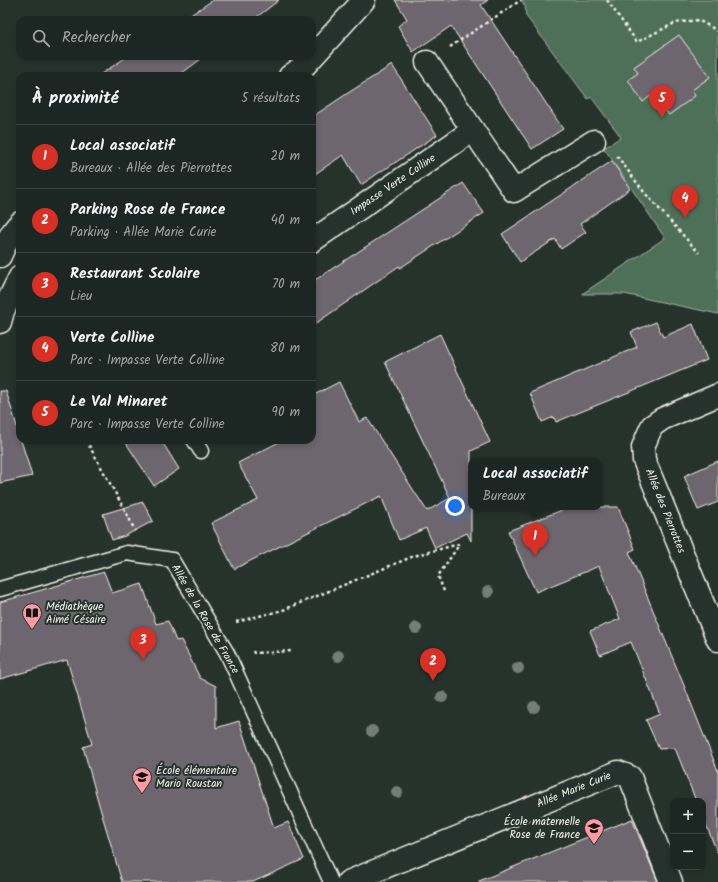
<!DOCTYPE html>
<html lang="fr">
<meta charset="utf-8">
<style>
body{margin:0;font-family:Kalam,sans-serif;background:#252e2a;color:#f1f3f6}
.controls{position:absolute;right:12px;bottom:12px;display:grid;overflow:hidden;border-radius:8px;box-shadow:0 2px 6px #0003}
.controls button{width:36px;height:36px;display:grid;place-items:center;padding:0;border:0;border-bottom:1px solid #3a4340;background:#1c2622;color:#f1f3f6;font:20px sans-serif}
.you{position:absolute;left:455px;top:506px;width:14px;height:14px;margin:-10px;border:3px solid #fff;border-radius:50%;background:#1a73e8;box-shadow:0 0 0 6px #1a73e833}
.badge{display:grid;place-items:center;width:26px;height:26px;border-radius:50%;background:#d93025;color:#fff;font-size:13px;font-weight:700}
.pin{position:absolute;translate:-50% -33px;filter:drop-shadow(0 1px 2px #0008)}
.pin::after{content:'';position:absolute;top:21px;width:14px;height:12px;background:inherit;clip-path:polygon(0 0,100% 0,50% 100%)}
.popup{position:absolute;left:468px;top:458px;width:134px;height:52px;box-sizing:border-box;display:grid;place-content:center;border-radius:8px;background:#1c2622;filter:drop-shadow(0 1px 3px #0005);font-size:13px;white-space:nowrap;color:#a0a5a5}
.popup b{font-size:15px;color:#f1f3f6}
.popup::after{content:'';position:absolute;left:50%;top:100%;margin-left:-8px;border:8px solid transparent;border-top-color:#1c2622}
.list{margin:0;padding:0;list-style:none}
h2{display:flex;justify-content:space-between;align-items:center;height:52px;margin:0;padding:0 16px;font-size:17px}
h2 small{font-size:13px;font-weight:400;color:#a0a5a5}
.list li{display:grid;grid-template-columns:26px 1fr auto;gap:12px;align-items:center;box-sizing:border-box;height:64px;padding:0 16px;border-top:1px solid #3a4340}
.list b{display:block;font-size:15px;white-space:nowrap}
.list p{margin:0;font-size:13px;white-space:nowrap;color:#a0a5a5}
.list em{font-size:13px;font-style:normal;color:#a0a5a5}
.icon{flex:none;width:22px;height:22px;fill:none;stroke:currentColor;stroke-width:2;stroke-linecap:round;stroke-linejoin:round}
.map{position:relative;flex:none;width:718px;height:882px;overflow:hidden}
.search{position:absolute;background:#1c2622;box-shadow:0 2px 6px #0003;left:16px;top:16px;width:300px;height:44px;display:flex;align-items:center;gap:10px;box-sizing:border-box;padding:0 14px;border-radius:12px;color:#a0a5a5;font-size:15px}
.panel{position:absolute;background:#1c2622;box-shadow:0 2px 6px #0003;left:16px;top:72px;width:300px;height:372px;border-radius:12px}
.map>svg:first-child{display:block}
.green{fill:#4f6f58;stroke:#a2b0a0}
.building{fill:#6e666e;stroke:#f4f1e8}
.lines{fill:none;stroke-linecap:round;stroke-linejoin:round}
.service-casing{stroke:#f4f1e8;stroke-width:17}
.minor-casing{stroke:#f4f1e8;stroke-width:25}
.path{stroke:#f4f1e8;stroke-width:2.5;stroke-dasharray:3 3;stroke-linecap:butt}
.service{stroke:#26332d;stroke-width:14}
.minor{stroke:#26332d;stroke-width:22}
.tree{fill:#737f74}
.labels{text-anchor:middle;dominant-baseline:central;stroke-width:4;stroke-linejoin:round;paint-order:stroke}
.street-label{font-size:11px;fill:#f4f1e8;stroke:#26332d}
.poi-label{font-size:11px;fill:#f4f1e8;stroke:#26332d;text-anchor:start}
</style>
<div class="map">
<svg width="718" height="882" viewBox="0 0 718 882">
<rect width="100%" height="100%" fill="#26332d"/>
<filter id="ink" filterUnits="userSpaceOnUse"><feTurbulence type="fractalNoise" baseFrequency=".025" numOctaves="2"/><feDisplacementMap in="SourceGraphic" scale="8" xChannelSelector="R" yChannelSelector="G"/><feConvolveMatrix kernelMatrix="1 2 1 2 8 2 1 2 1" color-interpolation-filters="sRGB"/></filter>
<g filter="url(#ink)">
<path class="green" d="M521,0H718V314L624,294H582L665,238L604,148L621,137L591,97L588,99L526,16L525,6Z"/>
<g class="building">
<path d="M213,0H279L253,20H183Z"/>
<path d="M395,0H488L481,5L563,129L532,149L451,26L413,52L398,26L407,19Z"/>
<path d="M679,35L710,77L692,90L695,96L669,115L653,94L643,102L628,80L638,73L634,67Z"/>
<path d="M128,56H205L178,76H98Z"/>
<path d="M392,65L437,135L387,168H386L361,185L343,155L312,176V117L348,93Z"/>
<path d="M612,161L630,189L580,224L586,232L561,249L555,239L520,262L502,234Z"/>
<path d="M463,183L484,213L400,268L399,266L312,326V282Z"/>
<path d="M656,322L663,337L693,324L707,360L573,415L556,422L554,417L542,422L530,393L637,347L631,332Z"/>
<path d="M440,334L490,442L471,451V541L467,533L435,548L426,528L399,540L381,496L234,569L211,523L258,500L238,463L283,440H312V396L339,382L359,422L367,418L427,511L450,498L385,362Z"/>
<path d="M0,391H6L20,436V440H21L32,476L0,483Z"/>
<path d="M124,440H161L179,469L154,486Z"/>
<path d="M718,461V502L698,510L684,476Z"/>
<path d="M143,502L153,521L125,536L112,540L103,514Z"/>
<path d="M570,507H618L635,549L629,552L685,688L718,771V852H717L703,817V801H696L675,748L659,749L646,720L660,714L631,642L600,655L590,631L620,619L599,566L536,592L508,531Z"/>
<path d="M104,572L112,593L142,584L156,624L168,621L176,641L181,640L200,678L216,686V728L239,721L274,828L288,822L304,859L253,882H122L100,808L83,747L92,744L67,660L0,679V602Z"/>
<path d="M632,819L658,882H479V881Z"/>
</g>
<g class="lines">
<defs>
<g id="service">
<path d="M194,440L201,451"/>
<path d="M0,589L127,553L172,560L227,653L331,882"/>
</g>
<g id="minor">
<path d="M427,62L514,191L594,141"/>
<path d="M290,76L305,65L355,10L364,0"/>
<path d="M312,241L473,130"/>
<path d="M0,256C5,244 11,232 20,223"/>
<path d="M0,322L3,311L20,277"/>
<path d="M718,395L662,419L652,426L648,435L643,447L644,460L718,640"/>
<path d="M348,882L618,772L630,777L671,882"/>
</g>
</defs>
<use href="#service" class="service-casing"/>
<use href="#minor" class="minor-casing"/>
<g class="path">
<path d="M607,0L637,42L675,23L698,20L718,31"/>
<path d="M450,47L521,0"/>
<path d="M617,156L644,192L699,253"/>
<path d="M86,440L127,514L135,531"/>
<path d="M444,591L438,576L459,545"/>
<path d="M236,622L283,610L414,556L459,544"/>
<path d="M253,651L254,653L291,651"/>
</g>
<use href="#service" class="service"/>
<use href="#minor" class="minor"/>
</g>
<g class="tree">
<circle cx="488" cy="592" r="6"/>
<circle cx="416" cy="628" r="6"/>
<circle cx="338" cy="656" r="6"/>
<circle cx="518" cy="668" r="6"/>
<circle cx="442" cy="697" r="6"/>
<circle cx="534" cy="707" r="6"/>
<circle cx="372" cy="731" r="6"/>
<circle cx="397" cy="792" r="6"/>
</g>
</g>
<defs>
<symbol id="library-pin" viewBox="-11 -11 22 30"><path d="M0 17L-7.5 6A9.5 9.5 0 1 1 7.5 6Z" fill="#ff9aa2" stroke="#26332d"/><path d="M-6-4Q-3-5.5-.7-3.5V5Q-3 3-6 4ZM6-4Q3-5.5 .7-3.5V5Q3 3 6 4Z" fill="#111"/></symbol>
<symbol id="school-pin" viewBox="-11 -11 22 30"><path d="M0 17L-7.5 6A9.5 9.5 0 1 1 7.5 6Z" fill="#ff9aa2" stroke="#26332d"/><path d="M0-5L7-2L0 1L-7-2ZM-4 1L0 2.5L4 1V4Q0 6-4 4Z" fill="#111"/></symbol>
</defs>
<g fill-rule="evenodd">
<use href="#library-pin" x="21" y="602" width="22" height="30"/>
<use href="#school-pin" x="131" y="766" width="22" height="30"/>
<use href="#school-pin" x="583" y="817" width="22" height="30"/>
</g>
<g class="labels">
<g class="street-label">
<text transform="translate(393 185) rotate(-34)">Impasse Verte Colline</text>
<text transform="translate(665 511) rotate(68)">Allée des Pierrottes</text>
<text transform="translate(205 619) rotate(60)">Allée de la Rose de France</text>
<text transform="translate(574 790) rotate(-22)">Allée Marie Curie</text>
</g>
<g class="poi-label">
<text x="46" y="607">Médiathèque<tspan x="46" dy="13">Aimé Césaire</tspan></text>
<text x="156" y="771">École élémentaire<tspan x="156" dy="13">Mario Roustan</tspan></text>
<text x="580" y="822" text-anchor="end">École maternelle<tspan x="580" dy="13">Rose de France</tspan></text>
</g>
</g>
</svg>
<div class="controls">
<button>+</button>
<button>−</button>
</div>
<div class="you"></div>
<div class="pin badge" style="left:535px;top:556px">1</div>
<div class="popup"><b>Local associatif</b>Bureaux</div>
<div class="pin badge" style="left:433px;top:681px">2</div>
<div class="pin badge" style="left:143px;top:660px">3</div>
<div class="pin badge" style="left:685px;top:218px">4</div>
<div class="pin badge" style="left:662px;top:118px">5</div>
<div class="search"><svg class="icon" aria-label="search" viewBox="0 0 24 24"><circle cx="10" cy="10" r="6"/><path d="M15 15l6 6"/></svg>Rechercher</div>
<section class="panel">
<h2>À proximité<small>5 résultats</small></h2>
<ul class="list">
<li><span class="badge">1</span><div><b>Local associatif</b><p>Bureaux · Allée des Pierrottes</p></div><em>20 m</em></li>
<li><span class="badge">2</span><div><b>Parking Rose de France</b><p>Parking · Allée Marie Curie</p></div><em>40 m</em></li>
<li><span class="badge">3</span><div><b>Restaurant Scolaire</b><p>Lieu</p></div><em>70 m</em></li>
<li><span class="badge">4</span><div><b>Verte Colline</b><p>Parc · Impasse Verte Colline</p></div><em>80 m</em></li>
<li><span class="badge">5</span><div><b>Le Val Minaret</b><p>Parc · Impasse Verte Colline</p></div><em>90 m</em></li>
</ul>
</section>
</div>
